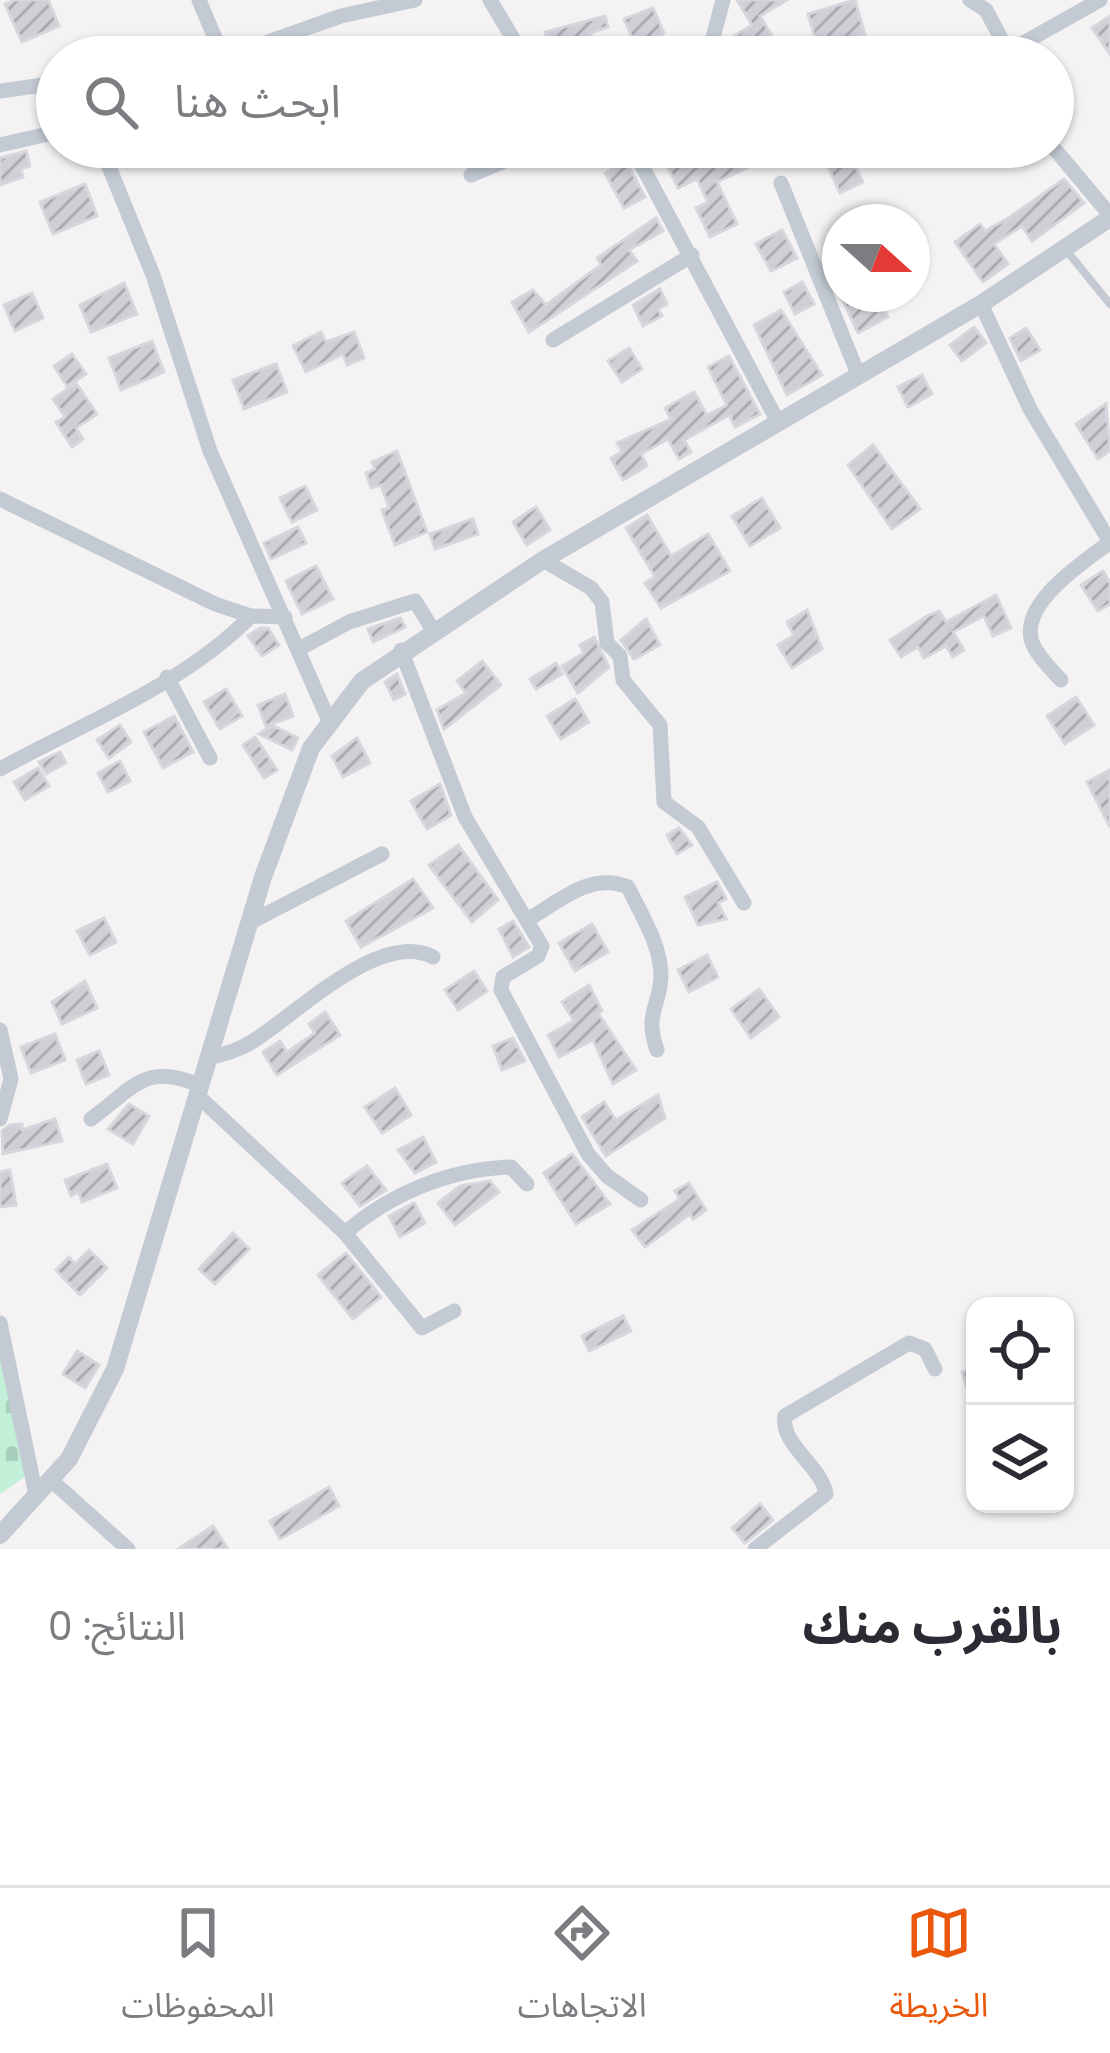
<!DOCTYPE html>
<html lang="ar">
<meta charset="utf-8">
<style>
body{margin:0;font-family:Poppins,"Noto Sans Arabic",sans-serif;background:#f7f7f7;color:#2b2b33;direction:rtl}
.controls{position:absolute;right:36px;bottom:36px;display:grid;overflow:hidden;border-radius:24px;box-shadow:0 3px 9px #0004}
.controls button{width:108px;height:108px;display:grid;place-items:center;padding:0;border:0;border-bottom:3px solid #e1e1e2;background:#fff;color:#2b2b33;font:60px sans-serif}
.compass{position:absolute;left:822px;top:204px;width:108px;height:108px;border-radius:50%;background:#fff;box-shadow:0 3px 9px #0004;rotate:111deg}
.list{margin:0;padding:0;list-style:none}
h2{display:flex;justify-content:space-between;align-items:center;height:156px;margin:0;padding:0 48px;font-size:51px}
h2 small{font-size:39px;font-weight:400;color:#7c7c81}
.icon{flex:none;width:66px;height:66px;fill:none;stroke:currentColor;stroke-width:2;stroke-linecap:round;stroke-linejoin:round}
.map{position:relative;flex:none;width:1110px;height:1549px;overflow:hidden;direction:ltr}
.search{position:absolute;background:#fff;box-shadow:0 3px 9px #0004;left:36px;right:36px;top:36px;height:132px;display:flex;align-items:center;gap:30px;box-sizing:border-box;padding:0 42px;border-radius:66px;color:#7c7c81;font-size:45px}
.sheet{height:336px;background:#fff}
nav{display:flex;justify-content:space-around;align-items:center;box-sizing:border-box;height:168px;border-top:3px solid #e1e1e2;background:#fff;font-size:33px;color:#7c7c81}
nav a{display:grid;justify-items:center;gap:6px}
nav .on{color:#ea580c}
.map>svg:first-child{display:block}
.cemetery{fill:url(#cemetery-stones)}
.building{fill:url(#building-hatch);stroke:#d6d7dd;stroke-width:3}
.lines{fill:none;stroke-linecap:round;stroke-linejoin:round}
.service{stroke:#c3cad3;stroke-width:8}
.minor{stroke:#c3cad3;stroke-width:15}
.tertiary{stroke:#c3cad3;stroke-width:18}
</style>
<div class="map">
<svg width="1110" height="1549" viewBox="0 0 1110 1549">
<defs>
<pattern id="cemetery-stones" width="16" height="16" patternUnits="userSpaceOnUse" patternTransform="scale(3)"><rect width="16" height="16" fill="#c2efd8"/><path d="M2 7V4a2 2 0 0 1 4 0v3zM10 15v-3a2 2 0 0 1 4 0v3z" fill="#a8cfbc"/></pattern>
<pattern id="building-hatch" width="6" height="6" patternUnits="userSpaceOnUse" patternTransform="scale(3)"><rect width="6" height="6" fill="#ced0d6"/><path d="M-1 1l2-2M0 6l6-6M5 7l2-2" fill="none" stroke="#a9abb1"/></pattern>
</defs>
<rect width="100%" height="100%" fill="#f4f2f2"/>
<path class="cemetery" d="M0,1345L26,1476L0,1494Z"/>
<g class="building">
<path d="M15,0H48L59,26L22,42L5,4Z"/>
<path d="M737,0H787L760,16L785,57H745L733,37L752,25Z"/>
<path d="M855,0L865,35L818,49L808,14Z"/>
<path d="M653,8L664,33L636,46L624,19Z"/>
<path d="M605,16L608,27L590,33L600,57H560L554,42L549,44L545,32Z"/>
<path d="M1110,16V54L1092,28Z"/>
<path d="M672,147H702L706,155L723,147H742L751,166L717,182L737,224L710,237L696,208L708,202L697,179L678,188L661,153Z"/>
<path d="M26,151L30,166L21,169L23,177L0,185V158Z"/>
<path d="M849,154L863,182L840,193L827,165Z"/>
<path d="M626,161L645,197L624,208L605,173Z"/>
<path d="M1064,179L1084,203L1032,241L1022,226L994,244L1008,264L983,282L955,242L980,224L985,231L1010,217Z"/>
<path d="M85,184L97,216L53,234L40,202Z"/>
<path d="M656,218L663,231L629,250L637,261L529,332L512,302L533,290L546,305L601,265L597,258Z"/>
<path d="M782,230L797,258L771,271L756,244Z"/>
<path d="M802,282L814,304L795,314L784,292Z"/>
<path d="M124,283L137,314L91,332L80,305Z"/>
<path d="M660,289L667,304L658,309L662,316L643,326L633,305Z"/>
<path d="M32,293L43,318L15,331L4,305Z"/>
<path d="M840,294H876L888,317L858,333Z"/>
<path d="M781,310L822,375L787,395L754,325Z"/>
<path d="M974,327L986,343L962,361L950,345Z"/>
<path d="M1026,328L1040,350L1021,361L1010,338Z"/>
<path d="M321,332L326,342L354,332L364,358L347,365L343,354L306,372L293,346Z"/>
<path d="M152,341L164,372L121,390L109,358Z"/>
<path d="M629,348L642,369L622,382L608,361Z"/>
<path d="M72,354L86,374L67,386L54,366Z"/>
<path d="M729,356L760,414L735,427L729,415L684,440L691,452L679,459L668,439L641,454L647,466L623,480L611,458L622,452L617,443L671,419L665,408L694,392L707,415L727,405L708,367Z"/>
<path d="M276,364L287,392L244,409L233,380Z"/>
<path d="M922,375L932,394L908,407L898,387Z"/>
<path d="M76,383L97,414L76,428L83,439L72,447L56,422L65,417L53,399Z"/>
<path d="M1106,404L1110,451L1098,459L1076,424Z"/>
<path d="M873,445L920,509L892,529L848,465Z"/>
<path d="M397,451L427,532L395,545L382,510L389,508L381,485L371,488L366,473L375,469L372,462Z"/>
<path d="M305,486L317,510L292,522L280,498Z"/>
<path d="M762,498L780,528L750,546L732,516Z"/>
<path d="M536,507L550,530L527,545L513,522Z"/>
<path d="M647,515L671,556L708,534L730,571L661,608L645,583L655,577L626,528Z"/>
<path d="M473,519L478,534L435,549L430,534Z"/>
<path d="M298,527L306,543L271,559L264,543Z"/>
<path d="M316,566L333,599L302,614L286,581Z"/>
<path d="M1103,571L1110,583V604L1098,611L1081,585Z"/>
<path d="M996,595L1011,628L993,636L984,616L953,632L964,650L953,657L946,646L924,658L918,647L901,657L890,640L927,616L939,611L946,622Z"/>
<path d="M807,610L822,649L792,668L778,645L794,635L787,622Z"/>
<path d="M400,618L405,627L373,642L368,629Z"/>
<path d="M646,619L660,645L634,659L621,640Z"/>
<path d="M260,628H268L279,645L262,656L248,636Z"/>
<path d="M594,637L609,667L578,693L562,666L584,653L580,645Z"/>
<path d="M482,661L501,685L444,729L437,710L466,693L457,681Z"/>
<path d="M556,663L562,674L536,689L530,679Z"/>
<path d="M397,674L405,694L394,700L385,682Z"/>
<path d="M226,689L242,716L220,729L204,702Z"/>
<path d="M285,694L293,716L266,726L258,705Z"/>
<path d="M1076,697L1094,725L1065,744L1047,716Z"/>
<path d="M575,699L589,722L561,739L547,716Z"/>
<path d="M174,716L193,752L163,768L144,732Z"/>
<path d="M120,725L131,742L109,758L97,740Z"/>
<path d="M272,725L298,738L292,750L259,734Z"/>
<path d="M255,737L277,770L264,778L243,745Z"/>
<path d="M357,738L370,763L343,777L332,756Z"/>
<path d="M60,752L66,763L46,774L39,762Z"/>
<path d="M120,761L130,781L108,792L98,773Z"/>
<path d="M38,768L49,786L25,800L14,782Z"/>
<path d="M1110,770V827L1087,782Z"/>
<path d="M440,784L451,815L427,829L411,801Z"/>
<path d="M679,828L692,845L677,854L667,835Z"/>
<path d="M458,845L498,900L472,922L429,865Z"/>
<path d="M413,879L433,908L361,947L346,921Z"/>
<path d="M717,882L726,899L718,903L726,919L698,925L685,897Z"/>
<path d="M104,918L116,942L90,955L77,931Z"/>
<path d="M513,921L529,947L513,957L499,929Z"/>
<path d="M592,924L608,952L575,971L559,943Z"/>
<path d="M707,955L718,977L689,992L678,970Z"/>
<path d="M474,971L487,991L458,1010L445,990Z"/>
<path d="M85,981L97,1008L62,1024L52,1002Z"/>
<path d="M589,985L602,1011L598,1013L636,1070L613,1084L593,1040L559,1057L548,1035L574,1021L562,1002Z"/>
<path d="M759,989L779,1017L751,1038L731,1009Z"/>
<path d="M325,1012L340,1035L277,1075L263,1052L280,1041L287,1052L315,1033L309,1024Z"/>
<path d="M55,1034L65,1060L31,1073L21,1047Z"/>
<path d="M513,1038L525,1061L502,1070L493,1046Z"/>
<path d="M99,1051L109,1075L86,1084L77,1060Z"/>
<path d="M395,1088L411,1115L382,1133L365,1107Z"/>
<path d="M658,1095L665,1118L606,1156L582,1117L604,1102L616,1120Z"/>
<path d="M129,1104L149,1116L133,1144L108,1129Z"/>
<path d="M55,1119L62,1141L3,1154L2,1131L10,1125L22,1124V1130Z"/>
<path d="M423,1137L436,1162L415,1173L398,1150Z"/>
<path d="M572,1154L610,1204L576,1224L544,1173Z"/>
<path d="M107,1164L117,1188L82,1202L79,1192L71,1196L65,1180Z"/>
<path d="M367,1166L386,1190L360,1206L342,1183Z"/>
<path d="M10,1170L16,1205L0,1207V1172Z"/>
<path d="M490,1181L499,1192L455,1225L438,1203L460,1186Z"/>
<path d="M689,1183L706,1210L693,1219L690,1214L645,1247L632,1230L680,1199L675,1191Z"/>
<path d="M414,1203L425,1223L400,1237L389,1216Z"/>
<path d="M233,1233L249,1249L215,1284L199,1269Z"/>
<path d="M89,1250L107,1268L80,1295L56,1270L69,1257L75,1264Z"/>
<path d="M346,1253L381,1297L353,1319L318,1275Z"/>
<path d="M623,1316L631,1331L589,1351L582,1336Z"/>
<path d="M77,1351L99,1365L85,1388L63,1374Z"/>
<path d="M975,1368V1404L972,1405L962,1372Z"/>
<path d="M329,1487L339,1506L280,1539L270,1521Z"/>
<path d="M760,1504L773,1520L745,1543L732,1528Z"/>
<path d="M213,1526L228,1549H178Z"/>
</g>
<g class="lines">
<path class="service" d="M1066,250L1110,304"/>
<g class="minor">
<path d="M199,0L223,57"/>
<path d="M490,0L524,57"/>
<path d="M970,0L986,10L1011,57"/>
<path d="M1009,51L1100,0"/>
<path d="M226,57L341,16L415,0"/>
<path d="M717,57L711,45L723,0"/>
<path d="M0,91L57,83"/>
<path d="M0,145L57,132"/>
<path d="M101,147L153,275L210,451L330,723"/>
<path d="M632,147L777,420"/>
<path d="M1053,147L1110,215"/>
<path d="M471,175L538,147"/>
<path d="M781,183L858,374"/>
<path d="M981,304L1030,409L1110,542"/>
<path d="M553,340L692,255"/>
<path d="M0,499L215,604L251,616L285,617"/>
<path d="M543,560L591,588L602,602L607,643L620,656L623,680L660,725L664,802L698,827L744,903"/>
<path d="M299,649L349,622L415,601L433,630"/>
<path d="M401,650L465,817L542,946L538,956L503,977L501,990L588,1154L607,1176L641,1200"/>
<path d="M167,677L210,758"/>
<path d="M1061,680C1051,669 1037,656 1032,642C1019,603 1084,562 1110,542"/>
<path d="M0,769C82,724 185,684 251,616"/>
<path d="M529,919C561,900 591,872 628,887C641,914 661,945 661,976C660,1007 644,1013 657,1050"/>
<path d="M249,923L382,854"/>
<path d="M0,1030L11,1079L0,1119"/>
<path d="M209,1058C224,1054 240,1050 253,1041C296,1015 380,929 433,957"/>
<path d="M198,1096L345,1233L422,1328L454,1311"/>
<path d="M91,1119C135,1087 146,1061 201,1086"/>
<path d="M345,1233C391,1193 450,1169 511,1167L527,1184"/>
<path d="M0,1323L36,1495"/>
<path d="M51,1480L128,1549"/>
<path d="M755,1549L826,1494C822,1466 780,1445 785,1416L909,1343L925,1349L935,1369"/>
</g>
<path class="tertiary" d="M0,1535L69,1459L115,1369L263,877L311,748L362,681L543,560L981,304L1110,218"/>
</g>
</svg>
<div class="controls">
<button><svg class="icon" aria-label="locate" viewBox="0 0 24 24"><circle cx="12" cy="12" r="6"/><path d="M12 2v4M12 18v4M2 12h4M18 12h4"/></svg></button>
<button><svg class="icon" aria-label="layers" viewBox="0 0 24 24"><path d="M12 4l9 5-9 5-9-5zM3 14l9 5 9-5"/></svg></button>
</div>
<svg class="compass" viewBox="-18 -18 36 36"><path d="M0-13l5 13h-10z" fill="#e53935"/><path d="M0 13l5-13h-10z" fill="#7c7c81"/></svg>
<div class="search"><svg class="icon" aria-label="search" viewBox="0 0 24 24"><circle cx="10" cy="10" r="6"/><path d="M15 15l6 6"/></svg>ابحث هنا</div>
</div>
<section class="sheet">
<h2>بالقرب منك<small>النتائج: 0</small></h2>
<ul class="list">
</ul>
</section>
<nav>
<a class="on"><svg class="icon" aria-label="map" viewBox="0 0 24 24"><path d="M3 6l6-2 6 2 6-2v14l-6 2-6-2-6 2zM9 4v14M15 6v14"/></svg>الخريطة</a>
<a><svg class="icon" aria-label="directions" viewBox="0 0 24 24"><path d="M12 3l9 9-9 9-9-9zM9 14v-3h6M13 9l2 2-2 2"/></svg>الاتجاهات</a>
<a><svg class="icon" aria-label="saved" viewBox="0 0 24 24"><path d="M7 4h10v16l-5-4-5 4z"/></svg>المحفوظات</a>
</nav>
